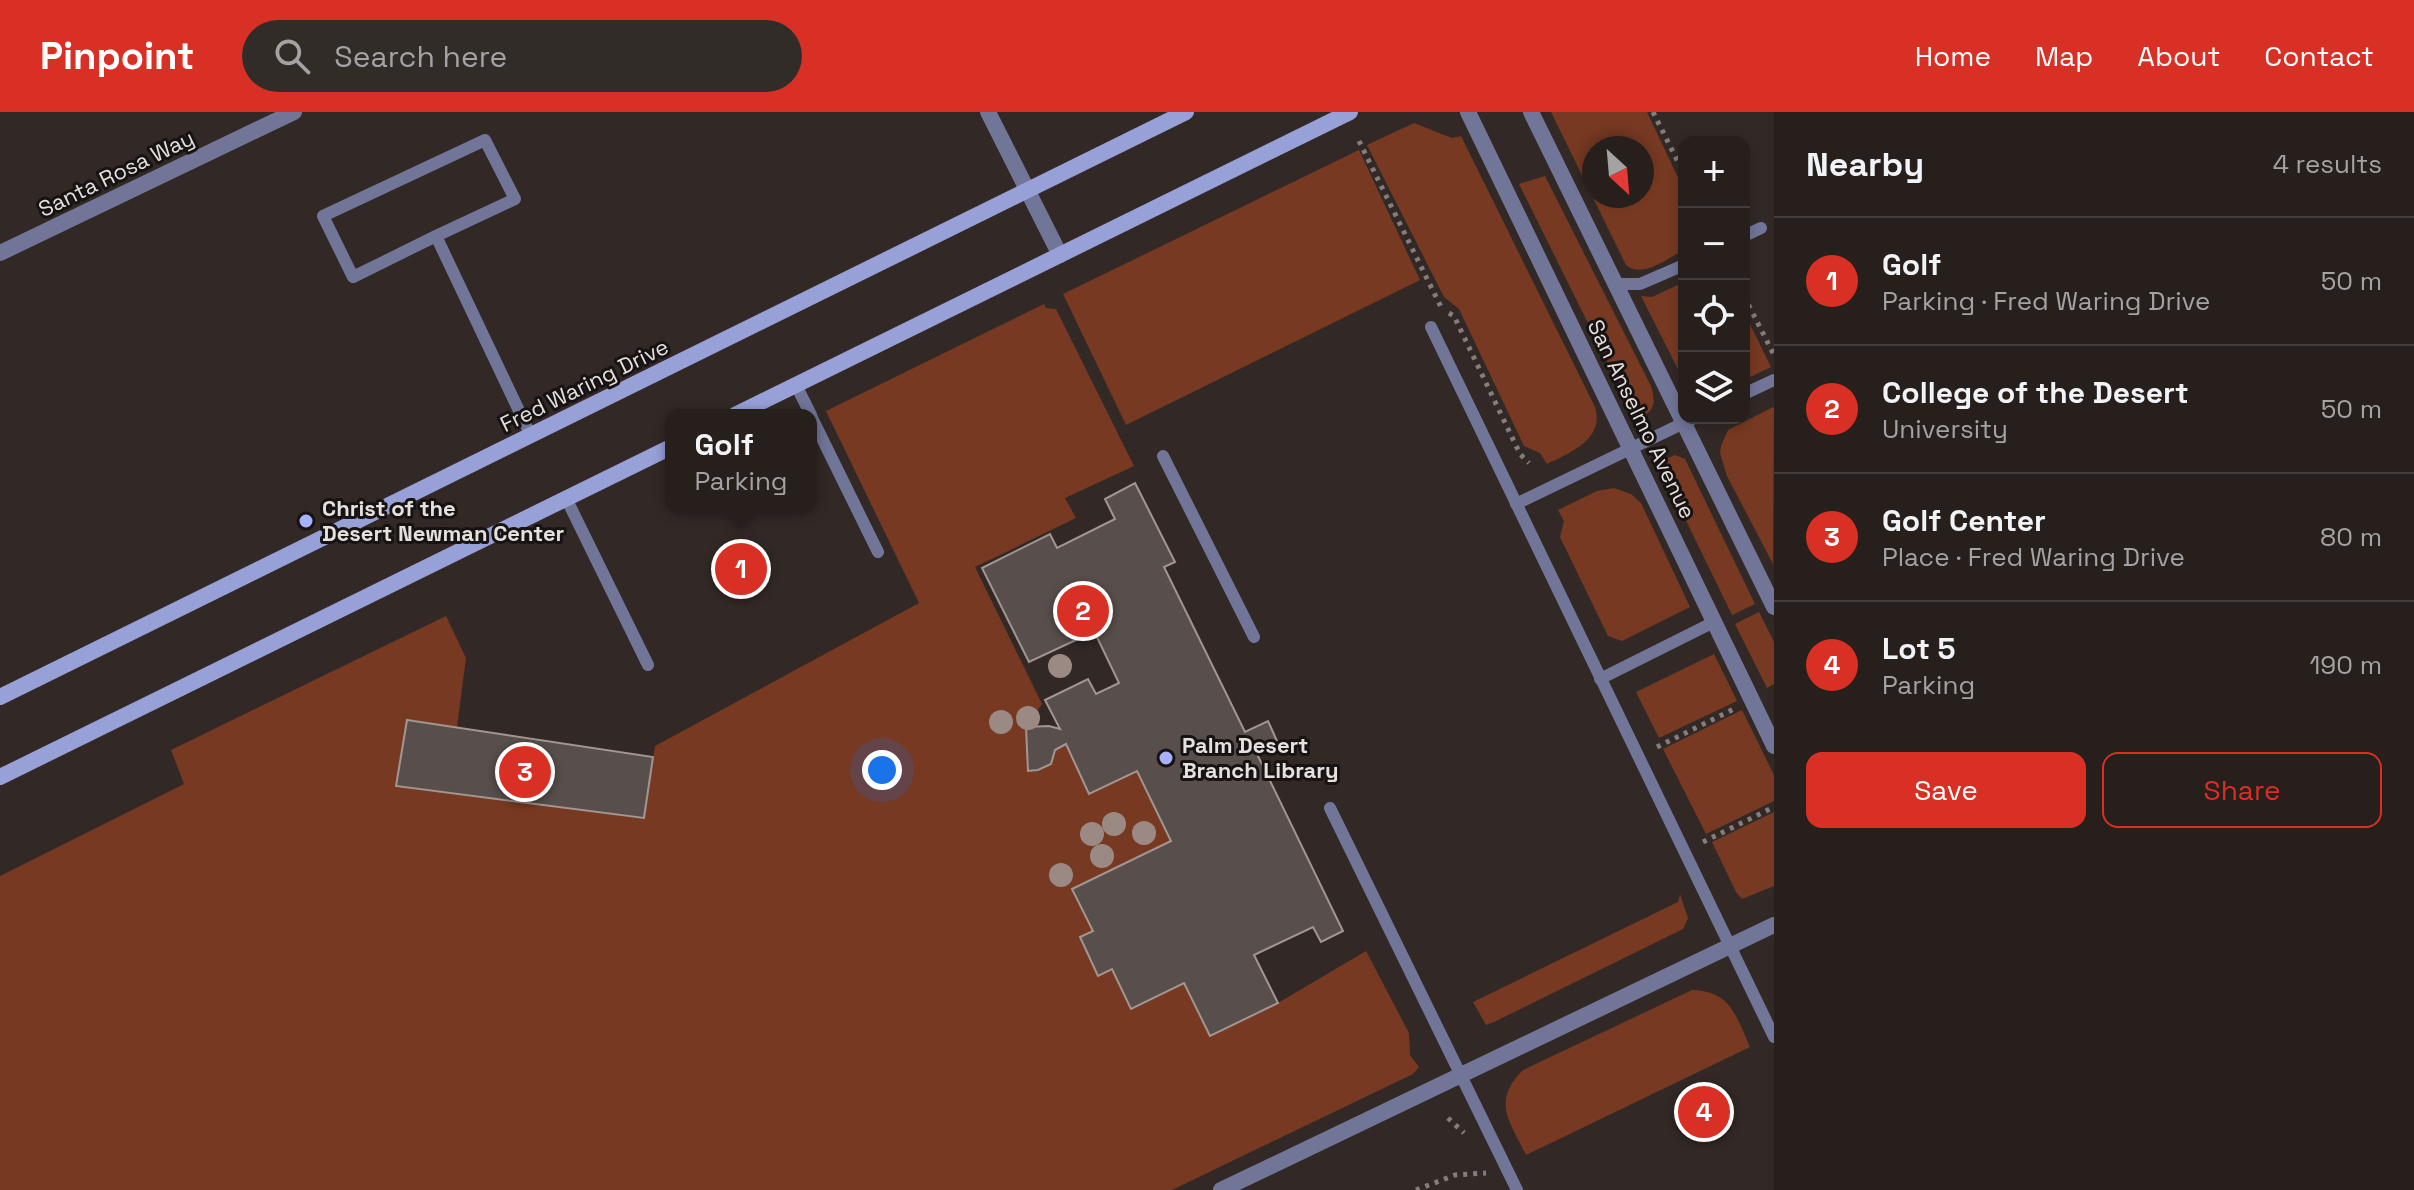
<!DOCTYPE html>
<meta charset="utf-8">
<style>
body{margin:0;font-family:"Space Grotesk",sans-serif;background:#322c29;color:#f1f3f6}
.controls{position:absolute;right:24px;top:24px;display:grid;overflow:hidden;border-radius:16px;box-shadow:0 4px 12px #0003}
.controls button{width:72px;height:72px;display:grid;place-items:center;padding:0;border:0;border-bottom:2px solid #423d3b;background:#261f1c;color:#f1f3f6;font:40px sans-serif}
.compass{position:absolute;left:1582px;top:24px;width:72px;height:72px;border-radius:50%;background:#261f1c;box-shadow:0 4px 12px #0003;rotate:154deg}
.you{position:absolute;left:882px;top:658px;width:28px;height:28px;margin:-20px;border:6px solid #fff;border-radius:50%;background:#1a73e8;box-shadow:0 0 0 12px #1a73e833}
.badge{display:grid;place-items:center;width:52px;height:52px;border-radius:50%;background:#d93025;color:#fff;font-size:26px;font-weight:700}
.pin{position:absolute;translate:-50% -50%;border:4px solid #fff;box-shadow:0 2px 8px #0006}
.popup{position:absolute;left:665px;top:297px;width:152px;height:104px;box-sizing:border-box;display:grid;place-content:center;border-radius:16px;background:#261f1c;filter:drop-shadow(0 2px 6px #0005);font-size:26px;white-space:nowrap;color:#a4a2a3}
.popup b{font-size:30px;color:#f1f3f6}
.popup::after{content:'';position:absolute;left:50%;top:100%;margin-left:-16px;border:16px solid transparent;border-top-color:#261f1c}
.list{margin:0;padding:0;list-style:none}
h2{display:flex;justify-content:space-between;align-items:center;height:104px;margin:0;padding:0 32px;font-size:34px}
h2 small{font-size:26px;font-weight:400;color:#a4a2a3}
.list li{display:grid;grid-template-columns:52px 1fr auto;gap:24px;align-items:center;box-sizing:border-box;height:128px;padding:0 32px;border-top:2px solid #423d3b}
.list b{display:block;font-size:30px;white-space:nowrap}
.list p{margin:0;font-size:26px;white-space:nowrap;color:#a4a2a3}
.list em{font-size:26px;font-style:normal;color:#a4a2a3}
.actions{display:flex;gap:16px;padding:24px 32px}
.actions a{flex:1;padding:18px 0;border:2px solid #d93025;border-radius:16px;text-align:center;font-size:28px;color:#d93025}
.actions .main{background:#d93025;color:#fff}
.icon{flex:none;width:44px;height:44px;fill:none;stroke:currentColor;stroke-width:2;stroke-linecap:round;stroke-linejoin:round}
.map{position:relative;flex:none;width:1774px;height:1078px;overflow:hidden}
header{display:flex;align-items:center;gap:48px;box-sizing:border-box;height:112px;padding:0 40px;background:#d93025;color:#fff}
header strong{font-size:38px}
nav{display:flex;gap:44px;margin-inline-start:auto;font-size:28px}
.search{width:560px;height:72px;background:#322c29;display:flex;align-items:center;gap:20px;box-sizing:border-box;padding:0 28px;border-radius:44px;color:#a4a2a3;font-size:30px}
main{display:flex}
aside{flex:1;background:#261f1c}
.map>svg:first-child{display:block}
.green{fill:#773921;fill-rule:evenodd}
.building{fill:#584f4c;stroke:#a19692;stroke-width:2}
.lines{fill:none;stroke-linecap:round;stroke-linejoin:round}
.path{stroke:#857d7b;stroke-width:5;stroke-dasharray:4 6;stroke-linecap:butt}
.lane{stroke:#717699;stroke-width:12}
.street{stroke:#717699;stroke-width:16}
.secondary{stroke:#98a0d8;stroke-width:16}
.tree{fill:#9b8a84}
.poi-dot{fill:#a7b1fc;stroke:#171312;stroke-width:3}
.labels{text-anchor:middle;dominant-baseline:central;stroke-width:6;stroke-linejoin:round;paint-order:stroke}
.street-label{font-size:22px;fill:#e6e0de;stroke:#171312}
.poi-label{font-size:22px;font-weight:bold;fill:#e6e0de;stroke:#171312;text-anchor:start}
</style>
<header>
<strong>Pinpoint</strong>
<div class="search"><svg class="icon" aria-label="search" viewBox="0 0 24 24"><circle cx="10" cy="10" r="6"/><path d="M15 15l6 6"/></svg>Search here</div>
<nav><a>Home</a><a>Map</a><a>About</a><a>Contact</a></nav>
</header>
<main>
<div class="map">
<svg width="1774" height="1078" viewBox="0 0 1774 1078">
<rect width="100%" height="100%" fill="#322926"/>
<g class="green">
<path d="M1551,0H1647L1684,78V138C1668,146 1642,167 1626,153ZM1594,36H1642V84H1594Z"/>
<path d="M1414,11L1452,26L1461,24L1595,295C1605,327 1570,341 1547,352L1540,341L1524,334L1459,197L1444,185L1367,33Z"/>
<path d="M1359,38L1420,168L1126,313L1063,182Z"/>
<path d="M1545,64L1651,274C1655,288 1656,297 1643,304L1636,303L1630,296L1519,72Z"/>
<path d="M1684,170V269L1641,184L1652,185Z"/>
<path d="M1044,192L1046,196L1056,197L1134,354L1065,386L1076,406L975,455L1042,592L1026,615L1028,659L1038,658L1051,652L1055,638L1066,632L1089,681L1137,659L1171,729L1072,777L1093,819L1080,826L1098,863L1112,857L1278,891L1366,839L1409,921L1410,943L1419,955L1413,962L1172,1078H0V764L184,672L171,638L446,504L466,546L457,615L407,608L396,674L644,706L655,634L919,491L826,299Z"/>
<path d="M1744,200L1771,255L1744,268Z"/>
<path d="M1773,295L1774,296L1773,452L1727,364L1720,341L1721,334L1728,318Z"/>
<path d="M1675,343L1685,347L1755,492L1732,503L1661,357L1666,347Z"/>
<path d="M1614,376L1631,382L1641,391L1690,495L1622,529L1608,524L1560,425L1564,409L1558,398L1597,379Z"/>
<path d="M1759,500L1774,530V572L1767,576L1735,512Z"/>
<path d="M1714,542L1737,589L1659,626L1636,580Z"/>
<path d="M1742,598L1774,663V689L1706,722L1663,637Z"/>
<path d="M1774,700V774L1742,787L1736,780L1712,730Z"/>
<path d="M1680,782L1688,806L1683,817L1494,910L1486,913L1473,890L1678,790Z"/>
<path d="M1692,878C1731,879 1736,904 1750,935L1526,1043C1510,1009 1491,990 1523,958Z"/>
</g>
<g class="building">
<path d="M1135,371L1175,450L1164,455L1245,620L1268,609L1277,629L1256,640L1343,819L1321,830L1313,815L1254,843L1278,891L1210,924L1184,871L1131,897L1112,857L1098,864L1080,825L1093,819L1072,777L1171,729L1137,659L1089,682L1066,632L1055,638L1051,652L1038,658L1028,659L1026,615L1049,614L1060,617L1045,588L1088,567L1096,582L1119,571L1085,500L1067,509L1076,528L1029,550L982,456L1050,422L1057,436L1115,407L1105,387Z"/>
<path d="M407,608L653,645L644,706L396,674Z"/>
</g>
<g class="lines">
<g class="path">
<path d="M1653,0L1684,62"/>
<path d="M1359,29L1441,195"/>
<path d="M1744,184L1774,243"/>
<path d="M1449,201L1454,204L1520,342L1529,351"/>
<path d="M1657,635L1734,597"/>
<path d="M1703,730L1774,695"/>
<path d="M1448,1006L1464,1021"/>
<path d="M1416,1078L1455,1063L1486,1061"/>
</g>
<g class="lane">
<path d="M436,124L353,165L323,104L485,28L515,87L436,124L531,324"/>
<path d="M1744,124L1761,116"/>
<path d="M1615,172H1640L1684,153"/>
<path d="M1431,215L1774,925"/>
<path d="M796,273L811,303"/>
<path d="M1744,282L1774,268"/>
<path d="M811,304L878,440"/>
<path d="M1163,344L1254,525"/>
<path d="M566,386L648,553"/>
<path d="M1516,392L1694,306"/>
<path d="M1600,567L1714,510"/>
<path d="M1330,696L1517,1078"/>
</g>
<g class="street">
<path d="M988,0L1060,143"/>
<path d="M1468,0L1774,634"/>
<path d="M1531,0L1774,495"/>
<path d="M0,141L294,0"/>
<path d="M1221,1078L1774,813"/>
</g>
<g class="secondary">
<path d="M735,303L1350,0"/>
<path d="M0,585L1186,0"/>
<path d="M0,665L671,335"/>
</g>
</g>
<g class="tree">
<circle cx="1060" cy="554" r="12"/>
<circle cx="1028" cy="606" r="12"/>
<circle cx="1001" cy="610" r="12"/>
<circle cx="1114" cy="712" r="12"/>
<circle cx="1144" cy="721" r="12"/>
<circle cx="1092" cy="722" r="12"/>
<circle cx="1102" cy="744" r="12"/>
<circle cx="1061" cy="763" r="12"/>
</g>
<g class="poi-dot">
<circle cx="306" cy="409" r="8"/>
<circle cx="1166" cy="646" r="8"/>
</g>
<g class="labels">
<g class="street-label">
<text transform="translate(116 61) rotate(-26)">Santa Rosa Way</text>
<text transform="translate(584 273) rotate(-26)">Fred Waring Drive</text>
<text transform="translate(1642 307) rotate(64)">San Anselmo Avenue</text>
</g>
<g class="poi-label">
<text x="322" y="396">Christ of the<tspan x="322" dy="25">Desert Newman Center</tspan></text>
<text x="1182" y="633">Palm Desert<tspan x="1182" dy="25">Branch Library</tspan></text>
</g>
</g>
</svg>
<div class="controls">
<button>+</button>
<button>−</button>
<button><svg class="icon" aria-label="locate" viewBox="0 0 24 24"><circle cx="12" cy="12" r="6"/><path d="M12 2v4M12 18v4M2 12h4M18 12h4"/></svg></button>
<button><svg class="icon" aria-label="layers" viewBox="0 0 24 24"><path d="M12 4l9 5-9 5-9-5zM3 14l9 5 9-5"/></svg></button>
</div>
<svg class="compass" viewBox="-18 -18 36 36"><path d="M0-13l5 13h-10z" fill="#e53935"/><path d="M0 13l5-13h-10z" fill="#a4a2a3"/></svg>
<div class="you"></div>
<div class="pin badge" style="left:741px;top:457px">1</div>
<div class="popup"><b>Golf</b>Parking</div>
<div class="pin badge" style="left:1083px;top:499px">2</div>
<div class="pin badge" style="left:525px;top:660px">3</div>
<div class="pin badge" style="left:1704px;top:1000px">4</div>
</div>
<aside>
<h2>Nearby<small>4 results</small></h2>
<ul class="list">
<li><span class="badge">1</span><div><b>Golf</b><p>Parking · Fred Waring Drive</p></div><em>50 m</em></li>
<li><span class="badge">2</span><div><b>College of the Desert</b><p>University</p></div><em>50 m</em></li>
<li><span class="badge">3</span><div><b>Golf Center</b><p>Place · Fred Waring Drive</p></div><em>80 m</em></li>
<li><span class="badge">4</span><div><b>Lot 5</b><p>Parking</p></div><em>190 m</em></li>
</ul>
<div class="actions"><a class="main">Save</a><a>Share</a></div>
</aside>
</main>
